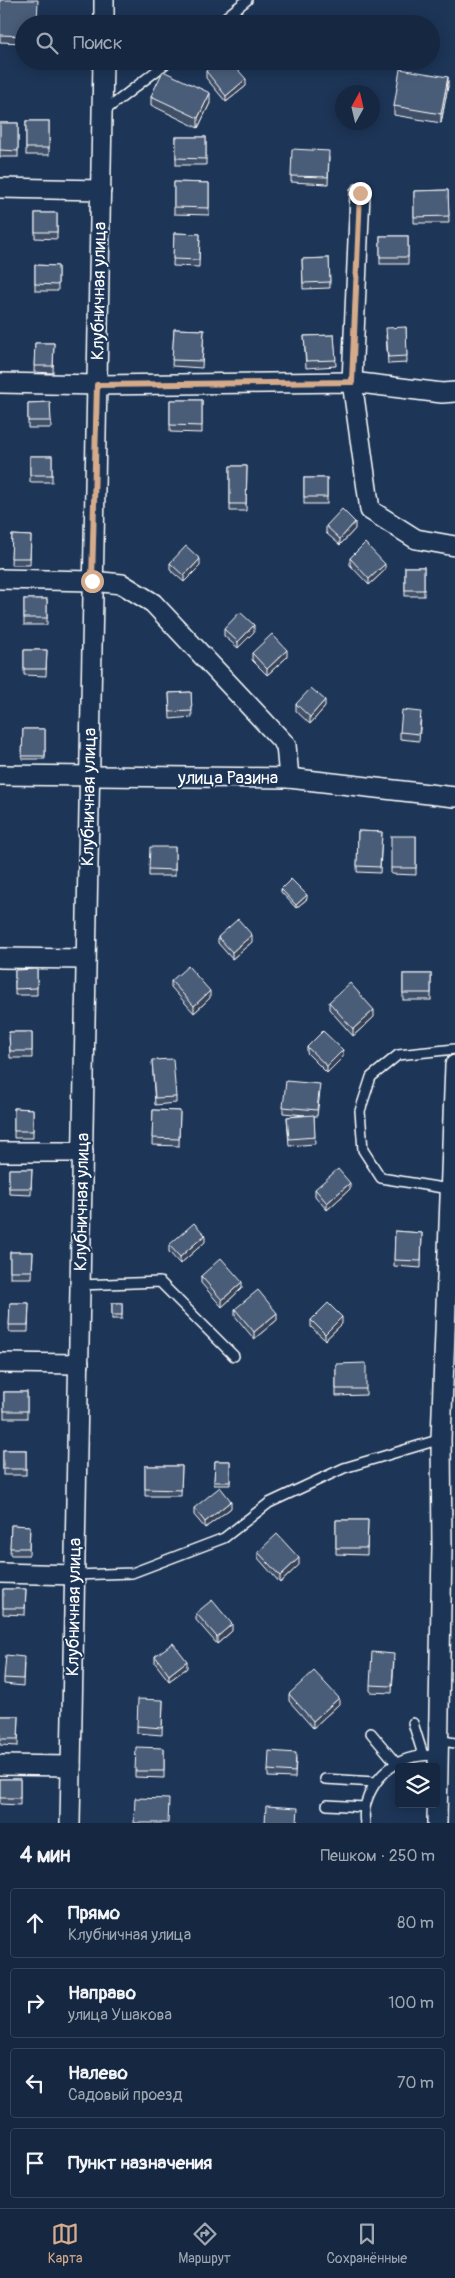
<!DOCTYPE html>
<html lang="ru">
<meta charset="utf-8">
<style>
body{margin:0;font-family:Pangolin,sans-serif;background:#1f3048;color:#f1f3f6}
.controls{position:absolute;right:15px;bottom:15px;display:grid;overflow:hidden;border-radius:5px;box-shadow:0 2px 12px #0003}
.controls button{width:45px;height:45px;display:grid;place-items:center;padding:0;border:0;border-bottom:1px solid #35445a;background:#162841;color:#f1f3f6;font:25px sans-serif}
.compass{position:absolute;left:335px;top:85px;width:45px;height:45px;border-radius:50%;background:#162841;box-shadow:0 2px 12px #0003;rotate:8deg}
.stop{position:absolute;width:15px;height:15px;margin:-11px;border:4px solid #d6ab8b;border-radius:50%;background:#fff}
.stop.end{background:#d6ab8b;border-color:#fff;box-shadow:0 1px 5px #0008}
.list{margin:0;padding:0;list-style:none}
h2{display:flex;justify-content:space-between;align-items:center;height:65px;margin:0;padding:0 20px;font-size:21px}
h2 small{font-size:16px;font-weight:400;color:#9ea6b1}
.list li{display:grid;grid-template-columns:32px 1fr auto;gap:15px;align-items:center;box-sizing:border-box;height:70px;margin:0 10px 10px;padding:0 10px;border:1px solid #35445a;border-radius:5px}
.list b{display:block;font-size:19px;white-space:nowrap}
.list p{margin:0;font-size:16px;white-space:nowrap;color:#9ea6b1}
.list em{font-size:16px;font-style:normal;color:#9ea6b1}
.icon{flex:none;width:28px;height:28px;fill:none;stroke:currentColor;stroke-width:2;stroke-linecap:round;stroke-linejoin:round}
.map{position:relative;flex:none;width:455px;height:1823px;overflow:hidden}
.search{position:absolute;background:#162841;box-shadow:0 2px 12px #0003;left:15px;right:15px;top:15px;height:55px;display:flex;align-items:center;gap:12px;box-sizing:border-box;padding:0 18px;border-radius:28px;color:#9ea6b1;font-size:19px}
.sheet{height:385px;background:#162841}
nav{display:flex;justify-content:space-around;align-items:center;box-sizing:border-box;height:70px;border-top:1px solid #35445a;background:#162841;font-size:14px;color:#9ea6b1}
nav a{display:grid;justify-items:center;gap:2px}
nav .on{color:#d6ab8b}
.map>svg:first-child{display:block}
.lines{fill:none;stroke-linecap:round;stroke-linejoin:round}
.lane-casing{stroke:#fff;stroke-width:12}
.street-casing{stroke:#fff;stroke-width:22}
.lane{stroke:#1d3557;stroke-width:9}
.street{stroke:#1d3557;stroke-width:19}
.wall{fill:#405068;stroke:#fff}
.shaded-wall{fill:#344155;stroke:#fff}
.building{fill:#4a5d79;stroke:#fff}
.route{stroke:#d6ab8b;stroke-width:6}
.labels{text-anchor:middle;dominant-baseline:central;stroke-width:4;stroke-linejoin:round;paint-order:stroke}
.street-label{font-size:18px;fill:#fff;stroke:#1d3557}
</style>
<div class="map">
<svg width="455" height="1823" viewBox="0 0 455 1823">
<rect width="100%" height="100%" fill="#1d3557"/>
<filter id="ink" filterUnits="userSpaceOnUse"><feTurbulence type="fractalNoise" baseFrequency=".02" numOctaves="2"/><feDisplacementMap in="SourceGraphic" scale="10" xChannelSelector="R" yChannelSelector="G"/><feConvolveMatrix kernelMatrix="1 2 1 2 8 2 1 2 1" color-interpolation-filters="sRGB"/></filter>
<g filter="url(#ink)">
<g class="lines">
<defs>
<g id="lane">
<path d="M217,24L247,0"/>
<path d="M102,113L169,61"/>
<path d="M449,1189L381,1178L363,1150L360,1111L371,1077L398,1055L455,1049"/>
<path d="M80,1285L160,1282L234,1356"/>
<path d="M75,1575L132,1573L224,1538L269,1503L344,1468L441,1439"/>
<path d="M413,1723L423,1755"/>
<path d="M371,1733L396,1763"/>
<path d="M438,1740L455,1743"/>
<path d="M325,1779L375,1782"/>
<path d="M327,1805L365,1807"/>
<path d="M365,1823C361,1800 377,1775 396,1764C408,1756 424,1755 438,1755"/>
</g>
<g id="street">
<path d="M104,24V0"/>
<path d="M0,188L101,190"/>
<path d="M360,193L352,382L370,510L416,539L455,546"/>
<path d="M0,383L97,385L352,382L442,393L455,392"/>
<path d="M0,579L92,581L122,584L153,603L286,745L289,778"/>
<path d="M0,775L289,778L455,797"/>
<path d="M0,958L86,959"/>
<path d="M0,1152H83"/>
<path d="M0,1363L79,1364"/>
<path d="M0,1573L75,1575"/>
<path d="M0,1765L71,1766"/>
<path d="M70,1823L103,61"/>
<path d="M437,1823L442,1547L441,1439L455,1065"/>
</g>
</defs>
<use href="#lane" class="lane-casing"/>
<use href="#street" class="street-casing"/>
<use href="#lane" class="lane"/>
<use href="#street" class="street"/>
</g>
<g class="wall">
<path d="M0,0L24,24V43L0,42Z"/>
<path d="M260,61H272L266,67Z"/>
<path d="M206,71L246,86L226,102L206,78Z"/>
<path d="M448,86L441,123L394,115V106Z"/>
<path d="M151,96L210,103L198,128L151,105Z"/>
<rect x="26" y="121" width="23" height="34"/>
<rect x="0" y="123" width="18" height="34"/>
<rect x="176" y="137" width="30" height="28"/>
<path d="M329,157L328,184L291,182V176Z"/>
<path d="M174,182L209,183V215L174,214Z"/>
<path d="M448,190L449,223H414V191Z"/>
<path d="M35,213H57V239L35,238Z"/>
<path d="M174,233L200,234L199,267L173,266Z"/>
<rect x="380" y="236" width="28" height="28"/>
<path d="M329,258L330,288L303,289L302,259Z"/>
<path d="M35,265L58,266V291H35Z"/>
<path d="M406,327L407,363L388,364L386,335Z"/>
<path d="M174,329L204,330L202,368L172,366Z"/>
<path d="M334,335L336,366L306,368L304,336Z"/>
<path d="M35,343H54L53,373L34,372Z"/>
<path d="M170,400H202V433L170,432Z"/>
<path d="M50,402L51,428H28V403Z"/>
<rect x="30" y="456" width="22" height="26"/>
<path d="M230,466H247L246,511H230Z"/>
<rect x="304" y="478" width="23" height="26"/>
<path d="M326,526L355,529L340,545L326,533Z"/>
<path d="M12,535L31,536L30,565H11Z"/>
<path d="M350,558L385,570L369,585L350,565Z"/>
<path d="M170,563L200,566L184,582L170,570Z"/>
<rect x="405" y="567" width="19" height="29"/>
<rect x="24" y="599" width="23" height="26"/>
<path d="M224,629L254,632L238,648L224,636Z"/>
<path d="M24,650H47L46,676L24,675Z"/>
<path d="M252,653L287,657L267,675L252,660Z"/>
<path d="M191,692L192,717L170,719L169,693Z"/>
<path d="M296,704L325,707L310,724L296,711Z"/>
<path d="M421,718L419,741L400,739V732Z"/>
<path d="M23,729H45V759H22Z"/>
<path d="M358,831L382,832L380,873L357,872Z"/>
<path d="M416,836V875L391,874V868Z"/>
<path d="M175,847V876H149V869Z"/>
<path d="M281,889L307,899L296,908L281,892Z"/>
<path d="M218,937L252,942L232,959L218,943Z"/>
<path d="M37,969V995H15V970Z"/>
<rect x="403" y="974" width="28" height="26"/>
<path d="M171,981L210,998L194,1013L171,987Z"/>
<path d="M329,1002L374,1017L353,1036L329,1009Z"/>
<path d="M9,1032H32V1058H10Z"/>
<path d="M307,1047L343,1057L327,1073L307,1053Z"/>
<path d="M152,1060L176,1097V1103L155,1105Z"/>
<path d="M320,1091L317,1116H314L315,1144L289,1146L287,1117L305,1115L283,1113V1107Z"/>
<path d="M14,1108L33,1109V1138H14Z"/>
<path d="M153,1110L180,1111L179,1146L152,1145Z"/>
<path d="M9,1169H32L31,1195L9,1194Z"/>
<path d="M315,1189H350L327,1210L315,1196Z"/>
<path d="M395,1231L422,1233L421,1268L394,1266Z"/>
<path d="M205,1242L180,1264L169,1252V1245Z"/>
<path d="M10,1252H33L32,1278H10Z"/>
<path d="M201,1276L242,1288L222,1307L201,1283Z"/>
<path d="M10,1303H29L28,1332H9Z"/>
<rect x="112" y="1303" width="10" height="16"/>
<path d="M235,1309L277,1320L254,1339L235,1316Z"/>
<path d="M311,1320L342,1324L325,1340L311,1327Z"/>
<path d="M336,1364L366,1389V1395L336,1396Z"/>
<rect x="4" y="1392" width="23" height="26"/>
<rect x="3" y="1450" width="23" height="25"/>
<path d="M215,1461H230V1485H214Z"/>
<path d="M145,1466H182L181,1496H145Z"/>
<path d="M194,1508H231L205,1528L194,1515Z"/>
<path d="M336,1520H368L367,1555L336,1554Z"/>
<path d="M11,1525L30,1526L29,1555H10Z"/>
<path d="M258,1552L299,1565L280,1583L258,1558Z"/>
<path d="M3,1589H26L25,1615L3,1614Z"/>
<path d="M196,1613L232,1631L217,1644L196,1620Z"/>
<path d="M155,1656L187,1668L169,1681L155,1663Z"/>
<path d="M394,1660L392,1693L370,1692V1685Z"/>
<path d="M24,1663L23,1686L4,1684V1678Z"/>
<path d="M289,1694L339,1704L313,1728L289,1701Z"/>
<path d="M163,1700L162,1735L137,1733V1726Z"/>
<path d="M0,1716H19L18,1746L0,1745Z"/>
<path d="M164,1748V1778L135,1777V1771Z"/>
<path d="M296,1759L295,1778L268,1777V1770Z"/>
<path d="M0,1779H20V1805L0,1804Z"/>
</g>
<g class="shaded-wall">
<path d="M266,61H272L266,67Z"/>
<path d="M448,77V86L441,123V114Z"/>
<path d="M246,79V86L226,102V96Z"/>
<path d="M210,93V103L198,128V118Z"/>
<path d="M355,522V529L340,545V539Z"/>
<path d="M200,559V566L184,582V576Z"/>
<path d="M385,564V570L369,585V579Z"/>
<path d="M254,625V632L238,648V642Z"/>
<path d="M287,650V657L267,675V669Z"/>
<path d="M325,700V707L310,724V717Z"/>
<path d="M307,895V899L296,908V905Z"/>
<path d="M252,935V942L232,959V952Z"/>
<path d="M210,991V998L194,1013V1006Z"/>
<path d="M374,1010V1017L353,1036V1029Z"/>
<path d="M343,1050V1057L327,1073V1066Z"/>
<path d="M350,1183V1189L327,1210V1203Z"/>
<path d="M205,1235V1242L180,1264V1257Z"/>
<path d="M242,1282V1288L222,1307V1300Z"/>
<path d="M277,1313V1320L254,1339V1332Z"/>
<path d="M342,1317V1324L325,1340V1334Z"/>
<path d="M231,1501V1508L205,1528V1522Z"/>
<path d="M299,1558V1565L280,1583V1576Z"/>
<path d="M232,1624V1631L217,1644V1637Z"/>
<path d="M187,1661V1668L169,1681V1675Z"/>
<path d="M339,1698V1704L313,1728V1721Z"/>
</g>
<g class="building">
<path d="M0,0H38L37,24H24V36L0,35Z"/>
<path d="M217,61H230L246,79L226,96L206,71Z"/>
<path d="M400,69L448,77L441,114L394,106Z"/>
<path d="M163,71L210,93L198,118L151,96Z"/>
<rect x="26" y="121" width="23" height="27"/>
<path d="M0,123H18V151L0,150Z"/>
<path d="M176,137H206V159L176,158Z"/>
<path d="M292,149L329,151L328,177L291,176Z"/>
<path d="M174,182L209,183V208L174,207Z"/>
<path d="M448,190L449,216L414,217V191Z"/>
<rect x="35" y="213" width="22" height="19"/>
<path d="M174,233L200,234L199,260L173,259Z"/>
<rect x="380" y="236" width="28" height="21"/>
<path d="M329,258L330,282L303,283L302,259Z"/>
<path d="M35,265L58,266V285L35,284Z"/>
<path d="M406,327L407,356L388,357L386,328Z"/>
<path d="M174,329L204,330L202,361L172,360Z"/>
<path d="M334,335L336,360L306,361L304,336Z"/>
<path d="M35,343H54L53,366H34Z"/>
<path d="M170,400H202V426L170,425Z"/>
<path d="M50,402L51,421H28V403Z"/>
<rect x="30" y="456" width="22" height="19"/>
<path d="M230,466H247L246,504H230Z"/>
<rect x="304" y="478" width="23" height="19"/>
<path d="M342,509L355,522L340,539L326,526Z"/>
<path d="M12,535L31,536L30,558H11Z"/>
<path d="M365,543L385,564L369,579L350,558Z"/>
<path d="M186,546L200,559L184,576L170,563Z"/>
<rect x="405" y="567" width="19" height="23"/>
<rect x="24" y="599" width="23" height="19"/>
<path d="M240,612L254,625L238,642L224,629Z"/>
<path d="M272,634L287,650L267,669L252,653Z"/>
<path d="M24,650H47L46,669H24Z"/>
<path d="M311,688L325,700L310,717L296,704Z"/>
<path d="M191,692L192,711L170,712L169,693Z"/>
<path d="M402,710L421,712L419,734L400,732Z"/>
<path d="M23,729H45V756H22Z"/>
<path d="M358,831L382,832L380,867L357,866Z"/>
<rect x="391" y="836" width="25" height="32"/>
<path d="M150,847H175V870L149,869Z"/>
<path d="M291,879L307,895L296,905L281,889Z"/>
<path d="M238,919L252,935L232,952L218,937Z"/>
<path d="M188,966L210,991L194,1006L171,981Z"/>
<path d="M37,969V988L15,989V970Z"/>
<rect x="403" y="974" width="28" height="19"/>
<path d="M350,983L374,1010L353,1029L329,1002Z"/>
<path d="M323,1031L343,1050L327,1066L307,1047Z"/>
<path d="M9,1032H32V1051H10Z"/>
<path d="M173,1059L176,1097L155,1098L152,1060Z"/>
<path d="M286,1081L320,1084L317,1110L283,1107Z"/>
<path d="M14,1108L33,1109V1131H14Z"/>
<path d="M153,1110L180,1111L179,1139L152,1138Z"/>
<path d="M314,1115L315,1137L289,1139L287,1117Z"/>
<path d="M9,1169H32L31,1188H9Z"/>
<path d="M338,1169L350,1183L327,1203L315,1189Z"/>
<path d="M194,1223L205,1235L180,1257L169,1245Z"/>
<path d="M395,1231L422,1233L421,1261L394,1260Z"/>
<path d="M10,1252H33L32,1271H10Z"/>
<path d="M221,1258L242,1282L222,1300L201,1276Z"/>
<path d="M258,1290L277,1313L254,1332L235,1309Z"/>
<path d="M10,1303H29L28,1325H9Z"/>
<rect x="112" y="1303" width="10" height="12"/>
<path d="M328,1303L342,1317L325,1334L311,1320Z"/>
<path d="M366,1363V1389H336V1364Z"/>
<rect x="4" y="1392" width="23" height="19"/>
<rect x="3" y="1450" width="23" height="19"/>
<path d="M215,1461H230V1482H214Z"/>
<path d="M145,1466H182L181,1490L145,1489Z"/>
<path d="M220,1487L231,1501L205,1522L194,1508Z"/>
<path d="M336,1520H368L367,1548H336Z"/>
<path d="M11,1525L30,1526L29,1548H10Z"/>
<path d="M277,1534L299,1558L280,1576L258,1552Z"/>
<path d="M3,1589H26L25,1608H3Z"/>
<path d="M212,1600L232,1624L217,1637L196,1613Z"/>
<path d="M173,1643L187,1661L169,1675L155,1656Z"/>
<path d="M372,1652L394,1654L392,1686L370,1685Z"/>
<path d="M6,1655L24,1657L23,1679L4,1678Z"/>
<path d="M314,1671L339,1698L313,1721L289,1694Z"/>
<path d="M138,1699L163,1700L162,1728L137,1726Z"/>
<path d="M0,1716H19L18,1739H0Z"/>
<path d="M136,1747L164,1748V1771H135Z"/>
<path d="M269,1751L296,1753L295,1772L268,1770Z"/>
<rect x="0" y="1779" width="20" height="19"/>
<path d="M135,1798L169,1799L168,1823H134Z"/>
<path d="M266,1806L298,1808L297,1823H265Z"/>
</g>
</g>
<g class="lines" filter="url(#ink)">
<path class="route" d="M92,581L97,385L352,382L360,193"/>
</g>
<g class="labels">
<g class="street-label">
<text transform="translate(99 291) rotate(-89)">Клубничная улица</text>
<text x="228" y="778">улица Разина</text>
<text transform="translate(89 797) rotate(-89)">Клубничная улица</text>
<text transform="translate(82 1202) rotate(-89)">Клубничная улица</text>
<text transform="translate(74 1607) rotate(-89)">Клубничная улица</text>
</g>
</g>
</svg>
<div class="controls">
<button><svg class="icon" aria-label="layers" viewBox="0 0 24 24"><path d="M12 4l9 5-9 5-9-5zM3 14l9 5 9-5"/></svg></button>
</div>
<svg class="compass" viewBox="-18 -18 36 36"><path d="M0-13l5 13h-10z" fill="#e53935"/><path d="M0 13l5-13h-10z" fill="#9ea6b1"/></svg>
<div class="stop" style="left:92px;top:581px"></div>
<div class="stop end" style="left:360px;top:193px"></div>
<div class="search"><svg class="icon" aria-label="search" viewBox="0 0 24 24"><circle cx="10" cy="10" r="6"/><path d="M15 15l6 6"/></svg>Поиск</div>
</div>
<section class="sheet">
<h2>4 мин<small>Пешком · 250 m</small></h2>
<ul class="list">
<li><svg class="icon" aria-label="ahead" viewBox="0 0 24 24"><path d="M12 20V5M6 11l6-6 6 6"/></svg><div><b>Прямо</b><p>Клубничная улица</p></div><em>80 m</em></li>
<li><svg class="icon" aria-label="right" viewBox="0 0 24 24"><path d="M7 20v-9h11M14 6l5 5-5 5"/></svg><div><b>Направо</b><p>улица Ушакова</p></div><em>100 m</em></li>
<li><svg class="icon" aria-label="left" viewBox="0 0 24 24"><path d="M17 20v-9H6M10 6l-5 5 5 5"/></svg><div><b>Налево</b><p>Садовый проезд</p></div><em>70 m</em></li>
<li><svg class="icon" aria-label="arrive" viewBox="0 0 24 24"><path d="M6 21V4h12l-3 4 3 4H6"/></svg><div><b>Пункт назначения</b></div></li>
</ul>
</section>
<nav>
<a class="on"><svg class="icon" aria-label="map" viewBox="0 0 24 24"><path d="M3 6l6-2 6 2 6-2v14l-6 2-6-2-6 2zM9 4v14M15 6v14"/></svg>Карта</a>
<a><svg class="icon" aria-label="directions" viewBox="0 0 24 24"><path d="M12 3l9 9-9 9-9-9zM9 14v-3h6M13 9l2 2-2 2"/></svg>Маршрут</a>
<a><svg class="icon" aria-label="saved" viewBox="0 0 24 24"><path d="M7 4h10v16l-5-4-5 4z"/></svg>Сохранённые</a>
</nav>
